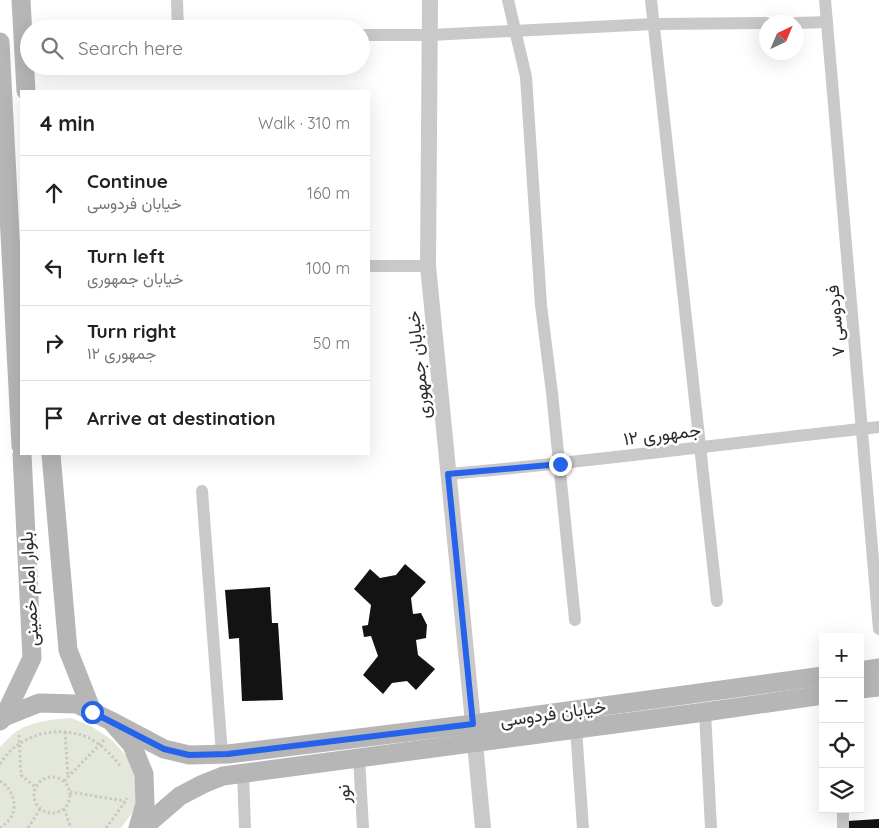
<!DOCTYPE html>
<meta charset="utf-8">
<style>
body{margin:0;font-family:Quicksand,Vazirmatn,sans-serif;background:#f6f6f6;color:#222}
.controls{position:absolute;right:15px;bottom:15px;display:grid;overflow:hidden;border-radius:0px;box-shadow:0 5px 20px #0002}
.controls button{width:45px;height:45px;display:grid;place-items:center;padding:0;border:0;border-bottom:1px solid #e0e0e0;background:#fff;color:#222;font:25px sans-serif}
.compass{position:absolute;left:759px;top:15px;width:45px;height:45px;border-radius:50%;background:#fff;box-shadow:0 5px 20px #0002;rotate:44deg}
.stop{position:absolute;width:15px;height:15px;margin:-11px;border:4px solid #2563eb;border-radius:50%;background:#fff}
.stop.end{background:#2563eb;border-color:#fff;box-shadow:0 1px 5px #0008}
.list{margin:0;padding:0;list-style:none}
h2{display:flex;justify-content:space-between;align-items:center;height:65px;margin:0;padding:0 20px;font-size:21px}
h2 small{font-size:16px;font-weight:400;color:#767676}
.list li{display:grid;grid-template-columns:32px 1fr auto;gap:15px;align-items:center;box-sizing:border-box;height:75px;padding:0 20px;border-top:1px solid #e0e0e0}
.list b{display:block;font-size:19px;white-space:nowrap}
.list p{margin:0;font-size:16px;white-space:nowrap;color:#767676}
.list em{font-size:16px;font-style:normal;color:#767676}
.icon{flex:none;width:28px;height:28px;fill:none;stroke:currentColor;stroke-width:2;stroke-linecap:round;stroke-linejoin:round}
.map{position:relative;flex:none;width:879px;height:828px;overflow:hidden}
.search{position:absolute;background:#fff;box-shadow:0 5px 20px #0002;left:20px;top:20px;width:350px;height:55px;display:flex;align-items:center;gap:12px;box-sizing:border-box;padding:0 18px;border-radius:28px;color:#767676;font-size:19px}
.panel{position:absolute;background:#fff;box-shadow:0 5px 20px #0002;left:20px;top:90px;width:350px;height:365px;border-radius:0px}
.map>svg:first-child{display:block}
.green{fill:#e3e8da}
.building{fill:#131313}
.lines{fill:none;stroke-linecap:round;stroke-linejoin:round}
.path{stroke:#c9c9c9;stroke-width:3;stroke-dasharray:2.5 2.5;stroke-linecap:butt}
.minor{stroke:#c9c9c9;stroke-width:12}
.tertiary{stroke:#c9c9c9;stroke-width:16}
.secondary{stroke:#b6b6b6;stroke-width:19}
.route{stroke:#2563eb;stroke-width:6}
.labels{text-anchor:middle;dominant-baseline:central;stroke-width:5;stroke-linejoin:round;paint-order:stroke}
.street-label{font-size:18px;fill:#2c2c2c;stroke:#fff}
</style>
<div class="map">
<svg width="879" height="828" viewBox="0 0 879 828">
<rect width="100%" height="100%" fill="#fff"/>
<path class="green" d="M71,718L91,726L112,740L133,763L139,776L137,806L121,828H0V747C5,742 11,735 17,731C33,721 54,719 71,718Z"/>
<g class="building">
<path d="M405,564L426,582L411,598L413,614L421,613L427,625L426,638L416,640L418,655L435,669L416,690L407,681L392,683L383,694L363,675L378,656L371,636L364,637L362,626L368,625L371,605L354,589L370,569L380,578L396,575Z"/>
<path d="M270,587L272,623H278L283,700L242,701L239,638L229,639L225,590Z"/>
<path d="M879,819V828H847V821Z"/>
</g>
<g class="lines">
<g class="path">
<path d="M65,732L68,776"/>
<path d="M19,735L21,775L35,787"/>
<path d="M0,764C18,734 58,724 89,738C101,744 114,757 121,767"/>
<circle cx="52" cy="795" r="18"/>
<path d="M0,781C10,787 17,801 13,813C11,819 6,824 0,828"/>
<path d="M64,781L106,738"/>
<path d="M70,792L125,801"/>
<path d="M64,809L71,828"/>
<path d="M28,828L40,809"/>
<path d="M106,828L123,805L127,798"/>
</g>
<g class="minor">
<path d="M177,0L178,29"/>
<path d="M508,0L526,77L541,305L552,393L575,620"/>
<path d="M651,0L717,601"/>
<path d="M825,0L879,629"/>
<path d="M796,23L827,22"/>
<path d="M361,35H430L654,24L766,23"/>
<path d="M369,266H428"/>
<path d="M449,474C592,462 735,442 879,427"/>
<path d="M202,491L222,754"/>
<path d="M705,712L711,828"/>
<path d="M576,729L583,828"/>
<path d="M359,758L363,828"/>
<path d="M243,773L245,828"/>
<path d="M843,809V828"/>
</g>
<path class="tertiary" d="M430,0L428,266L475,743L483,828"/>
<g class="secondary">
<path d="M21,0L26,91"/>
<path d="M0,42L21,446"/>
<path d="M51,454L68,650L92,711"/>
<path d="M860,671L879,668"/>
<path d="M860,689L879,687"/>
<path d="M4,717L32,658L22,454"/>
<path d="M0,721L4,717L39,703L77,704L111,721L132,745L144,774L145,804L138,828"/>
<path d="M111,721L164,749L189,755L228,754L473,724L823,676"/>
<path d="M143,828L180,796L203,784L223,776L705,712L823,695"/>
</g>
</g>
<g class="lines">
<path class="route" d="M92,712L164,749L189,755L228,754L473,724L448,474L560,464"/>
</g>
<g class="labels">
<g class="street-label">
<text transform="translate(835 321) rotate(-95)">فردوسی ۷</text>
<text transform="translate(418 365) rotate(-96)">خیابان جمهوری</text>
<text transform="translate(662 434) rotate(-7)">جمهوری ۱۲</text>
<text transform="translate(29 589) rotate(-93)">بلوار امام خمینی</text>
<text transform="translate(553 713) rotate(-8)">خیابان فردوسی</text>
<text transform="translate(343 794) rotate(-93)">نور</text>
</g>
</g>
</svg>
<div class="controls">
<button>+</button>
<button>−</button>
<button><svg class="icon" aria-label="locate" viewBox="0 0 24 24"><circle cx="12" cy="12" r="6"/><path d="M12 2v4M12 18v4M2 12h4M18 12h4"/></svg></button>
<button><svg class="icon" aria-label="layers" viewBox="0 0 24 24"><path d="M12 4l9 5-9 5-9-5zM3 14l9 5 9-5"/></svg></button>
</div>
<svg class="compass" viewBox="-18 -18 36 36"><path d="M0-13l5 13h-10z" fill="#e53935"/><path d="M0 13l5-13h-10z" fill="#767676"/></svg>
<div class="stop" style="left:92px;top:712px"></div>
<div class="stop end" style="left:560px;top:464px"></div>
<div class="search"><svg class="icon" aria-label="search" viewBox="0 0 24 24"><circle cx="10" cy="10" r="6"/><path d="M15 15l6 6"/></svg>Search here</div>
<section class="panel">
<h2>4 min<small>Walk · 310 m</small></h2>
<ul class="list">
<li><svg class="icon" aria-label="ahead" viewBox="0 0 24 24"><path d="M12 20V5M6 11l6-6 6 6"/></svg><div><b>Continue</b><p>خیابان فردوسی</p></div><em>160 m</em></li>
<li><svg class="icon" aria-label="left" viewBox="0 0 24 24"><path d="M17 20v-9H6M10 6l-5 5 5 5"/></svg><div><b>Turn left</b><p>خیابان جمهوری</p></div><em>100 m</em></li>
<li><svg class="icon" aria-label="right" viewBox="0 0 24 24"><path d="M7 20v-9h11M14 6l5 5-5 5"/></svg><div><b>Turn right</b><p>جمهوری ۱۲</p></div><em>50 m</em></li>
<li><svg class="icon" aria-label="arrive" viewBox="0 0 24 24"><path d="M6 21V4h12l-3 4 3 4H6"/></svg><div><b>Arrive at destination</b></div></li>
</ul>
</section>
</div>
